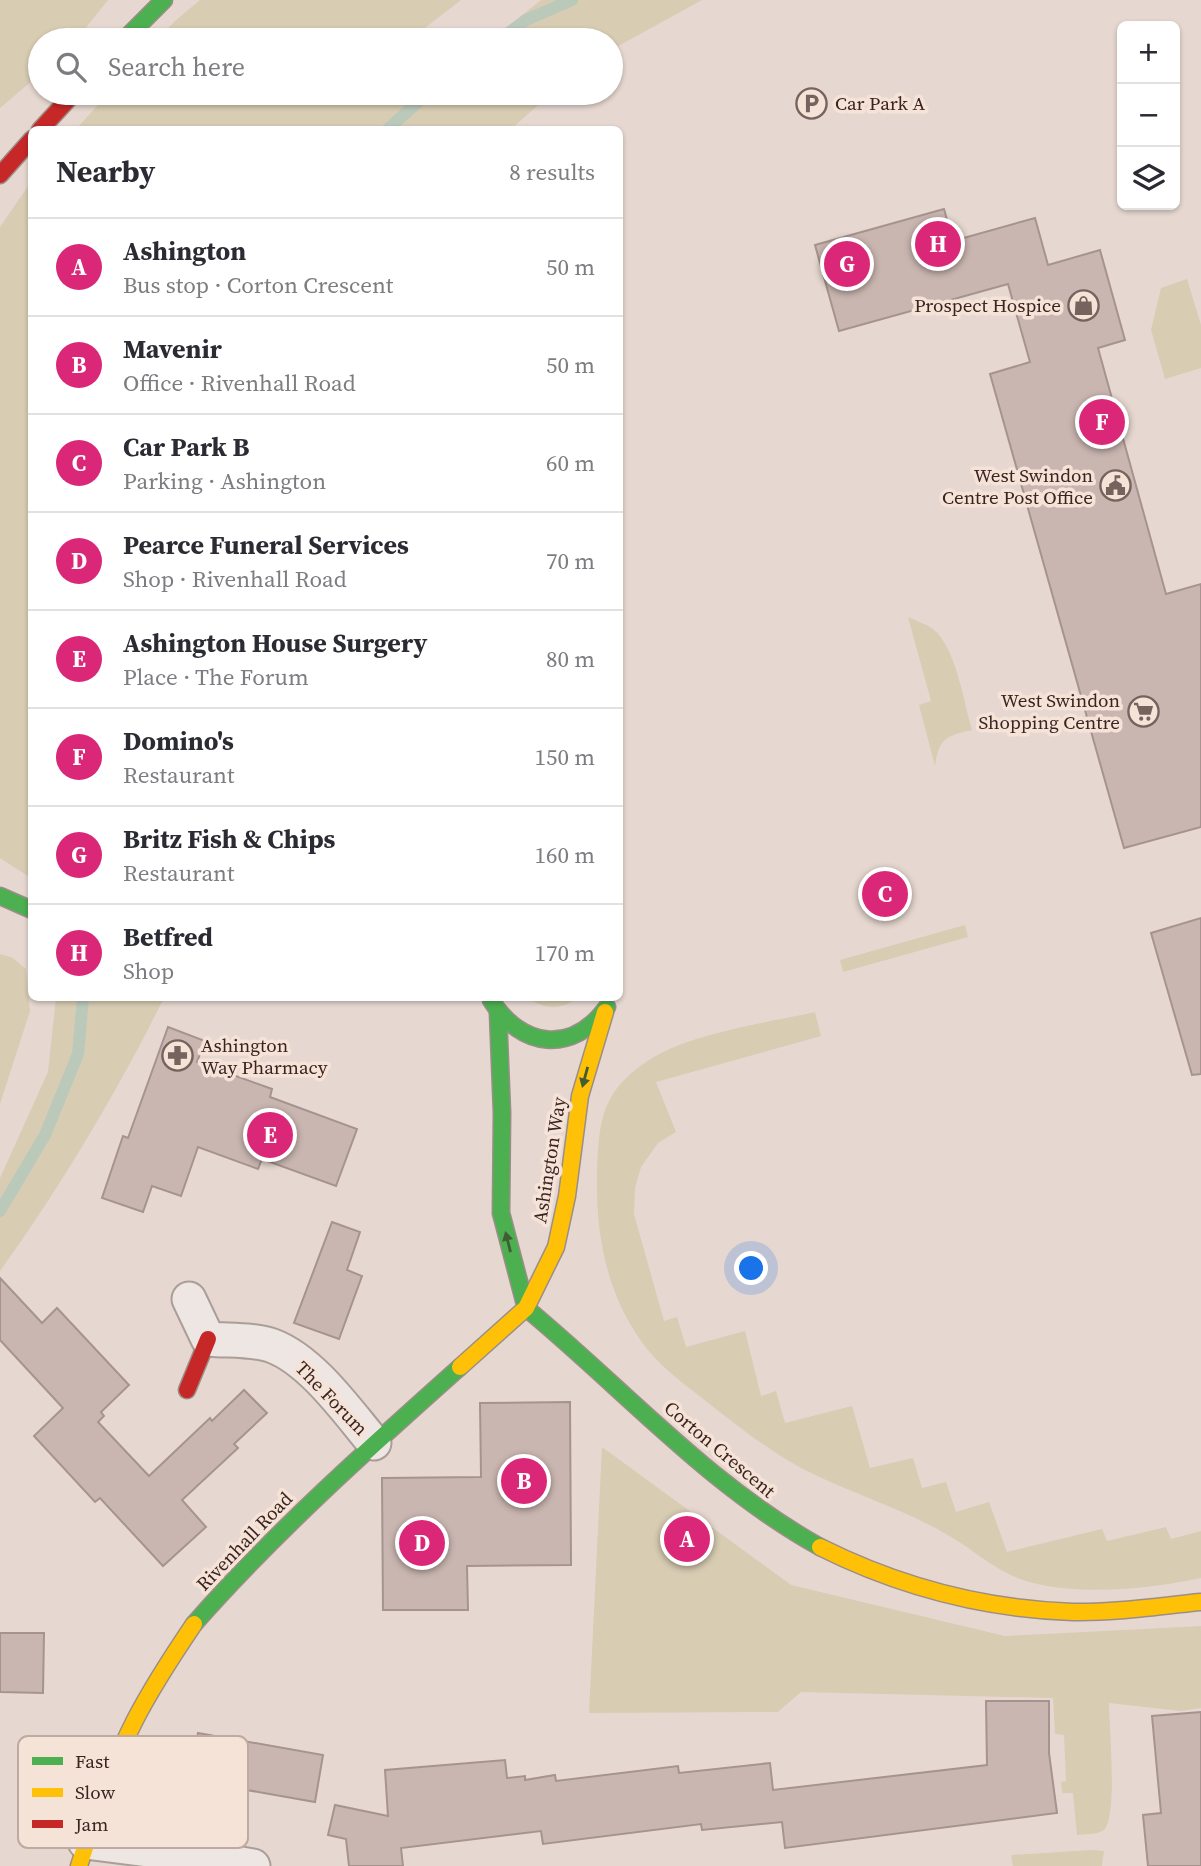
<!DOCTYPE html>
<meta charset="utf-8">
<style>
body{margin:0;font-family:"Source Serif 4",serif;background:#f2f2f3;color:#2b2b33}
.controls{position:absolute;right:21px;top:21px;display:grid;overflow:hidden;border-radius:10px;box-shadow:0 2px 5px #0004}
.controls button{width:63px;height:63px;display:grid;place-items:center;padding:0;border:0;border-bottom:2px solid #e1e1e2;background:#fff;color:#2b2b33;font:35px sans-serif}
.you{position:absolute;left:752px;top:1269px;width:24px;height:24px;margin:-18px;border:5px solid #fff;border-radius:50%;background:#1a73e8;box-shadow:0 0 0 10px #1a73e833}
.badge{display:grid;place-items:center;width:46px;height:46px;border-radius:50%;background:#db2777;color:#fff;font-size:23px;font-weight:700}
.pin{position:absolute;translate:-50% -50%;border:4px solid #fff;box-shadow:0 2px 7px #0006}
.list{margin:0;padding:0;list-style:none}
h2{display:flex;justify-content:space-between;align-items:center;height:91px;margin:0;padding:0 28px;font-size:30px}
h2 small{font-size:23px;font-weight:400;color:#7c7c81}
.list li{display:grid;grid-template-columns:46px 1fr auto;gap:21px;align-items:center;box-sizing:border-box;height:98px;padding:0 28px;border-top:2px solid #e1e1e2}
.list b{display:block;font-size:26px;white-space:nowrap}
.list p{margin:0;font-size:23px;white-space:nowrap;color:#7c7c81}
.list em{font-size:23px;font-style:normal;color:#7c7c81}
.icon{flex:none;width:38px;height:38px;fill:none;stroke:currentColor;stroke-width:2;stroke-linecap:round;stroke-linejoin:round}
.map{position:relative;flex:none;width:1201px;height:1866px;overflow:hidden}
.search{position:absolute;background:#fff;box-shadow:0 2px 5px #0004;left:28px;top:28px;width:595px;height:77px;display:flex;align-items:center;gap:18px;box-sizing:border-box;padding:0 24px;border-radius:38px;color:#7c7c81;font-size:26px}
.panel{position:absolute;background:#fff;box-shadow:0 2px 5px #0004;left:28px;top:126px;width:595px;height:875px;border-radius:10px}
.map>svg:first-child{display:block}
.green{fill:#d8ccb3}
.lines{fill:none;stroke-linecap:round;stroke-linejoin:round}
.stream{stroke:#bbc9bb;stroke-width:12}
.building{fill:#cab6b1;stroke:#a6938f;stroke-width:2}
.street-casing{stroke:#ab9e99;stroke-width:37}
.fast-casing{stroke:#9b8e88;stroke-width:19}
.slow-casing{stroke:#9b8e88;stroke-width:19}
.jam-casing{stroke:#9b8e88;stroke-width:19}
.street{stroke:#eee6e2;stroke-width:33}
.fast{stroke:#4caf50;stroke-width:16}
.slow{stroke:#ffc107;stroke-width:16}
.jam{stroke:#c62828;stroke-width:16}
.oneway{fill:#425c33}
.labels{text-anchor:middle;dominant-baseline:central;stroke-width:7;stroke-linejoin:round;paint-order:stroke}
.poi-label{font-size:19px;fill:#3b2420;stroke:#f6e3d8;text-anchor:end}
.street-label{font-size:19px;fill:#3b2420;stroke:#f6e3d8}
.key{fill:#f6e3d8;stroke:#beaaa1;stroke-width:2}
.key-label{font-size:19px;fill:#3b2420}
</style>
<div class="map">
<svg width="1201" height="1866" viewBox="0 0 1201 1866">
<rect width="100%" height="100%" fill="#e6d8d0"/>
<g class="green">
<path d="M0,0H108L76,40H40V74L0,108Z"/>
<path d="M200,0H461L416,35L419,40H157L175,21Z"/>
<path d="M541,0H702L611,50V40H491Z"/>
<path d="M109,93H428L427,96L430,93H552L511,129H76Z"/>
<path d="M31,182V878L0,858V227Z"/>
<path d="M1187,279L1201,325V368L1165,379L1151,330L1161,288Z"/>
<path d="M908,617C916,621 926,624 933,629C956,647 964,703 972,730C946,736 939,738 935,766L919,705L931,701Z"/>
<path d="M965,925L968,937L843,972L840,960Z"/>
<path d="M0,954L13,958L26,969L30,1011L0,1104Z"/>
<path d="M56,998H164C117,1092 62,1185 0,1271V1178L48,1072Z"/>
<path d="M529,998H577C562,1010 544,1010 529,998Z"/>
<path d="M815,1012L821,1036L656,1082L676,1132L658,1143L641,1167L635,1188L634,1214L664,1321L677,1317L686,1347L745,1331L761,1396L776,1391L785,1423L852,1406L870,1468L913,1458L922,1488L946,1482L956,1512L989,1502L1007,1552L1102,1529L1107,1541L1166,1527L1171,1539L1201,1531V1578C1151,1589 1073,1597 1023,1580C994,1570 973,1549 946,1534C901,1508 850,1493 803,1469C767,1450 734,1423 702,1398C680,1381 657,1364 641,1341C606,1291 596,1235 597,1176C599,1122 600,1092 649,1060C690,1033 766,1023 815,1012Z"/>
<path d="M602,1447L791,1585L1005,1636L1201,1626V1708L1181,1711L1109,1703C1109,1725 1118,1817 1104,1830C1097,1835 1085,1834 1077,1835L1073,1793H1062L1061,1782L1066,1781L1064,1735L1055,1734L1053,1698L801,1692L778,1712L589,1713Z"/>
<path d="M1092,1850L1104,1851L1102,1866H1013L1011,1855Z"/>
</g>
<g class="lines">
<g class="stream">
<path d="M499,40L526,20L572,0"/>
<path d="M387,130L428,93"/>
<path d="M0,1211L45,1135L78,1054L83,998"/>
</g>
</g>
<g class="building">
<path d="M944,209L953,241L1035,218L1048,265L1100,250L1125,340L1098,348L1166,594L1201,584V827L1124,848L990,374L1030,362L1008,284L839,331L815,245Z"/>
<path d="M1201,918V1074L1192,1075L1151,933Z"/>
<path d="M168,1027L205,1041L197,1062L272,1089L270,1097L357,1129L336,1186L262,1159L258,1169L198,1147L181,1196L152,1186L143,1212L102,1198L123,1136L128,1138Z"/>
<path d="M332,1222L360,1232L347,1270L362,1276L339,1339L294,1323Z"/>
<path d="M0,1278L42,1323L57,1308L129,1385L101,1412L104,1416L98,1422L149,1476L210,1418L212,1421L244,1390L267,1413L234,1444L238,1448L182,1500L206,1527L163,1566L100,1498L95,1502L34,1436L63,1408L0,1340Z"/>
<path d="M570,1402L571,1565L467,1566L468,1610H383L382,1478L481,1477L480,1403Z"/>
<path d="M0,1633H44L43,1693L0,1692Z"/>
<path d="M986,1701H1049V1753L1057,1813L785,1848L782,1822L702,1830L701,1824L543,1844L541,1831L401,1848L403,1866H349L346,1839L328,1835L335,1805L388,1816L385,1770L505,1760L507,1778L525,1776V1780L555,1775L556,1781L678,1766L679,1773L770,1763L773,1790L987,1765Z"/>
<path d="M1201,1712V1866H1148L1143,1815L1161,1813L1152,1716Z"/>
<path d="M198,1733L323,1755L315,1802L190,1780Z"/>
</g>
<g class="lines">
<defs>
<g id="street">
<path d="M189,1299L208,1339C228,1341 254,1339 273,1346C312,1361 347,1411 374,1443"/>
<path d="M85,1842L189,1855L253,1866"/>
</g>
<g id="fast">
<path d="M124,40L164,0"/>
<path d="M0,896L32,910"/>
<path d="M491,1000C521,1048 572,1055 607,1007"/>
<path d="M498,1013L502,1113L501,1213L526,1308"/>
<path d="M526,1308C624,1389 708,1485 820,1547"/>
<path d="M194,1624C276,1531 368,1449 460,1367"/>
</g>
<g id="slow">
<path d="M460,1367L526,1308L556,1247L567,1196L580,1096L605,1012"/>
<path d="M820,1547C898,1586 985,1609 1073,1612C1115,1613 1159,1606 1201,1602"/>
<path d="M79,1866C95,1817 111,1767 135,1720C152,1687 173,1655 194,1624"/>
</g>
<g id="jam">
<path d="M40,130L74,93"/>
<path d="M0,175L32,139"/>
<path d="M187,1390L208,1339"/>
</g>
</defs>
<use href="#street" class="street-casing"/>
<use href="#fast" class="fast-casing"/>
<use href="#slow" class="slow-casing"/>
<use href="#jam" class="jam-casing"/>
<use href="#street" class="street"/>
<use href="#fast" class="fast"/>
<use href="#slow" class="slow"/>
<use href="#jam" class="jam"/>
</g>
<defs><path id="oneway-solid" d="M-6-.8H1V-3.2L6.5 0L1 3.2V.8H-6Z" transform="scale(1.75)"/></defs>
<g class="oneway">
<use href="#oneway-solid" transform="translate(585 1077) rotate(105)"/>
<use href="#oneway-solid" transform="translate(508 1242) rotate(-104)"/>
</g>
<defs>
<symbol id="parking-ring" viewBox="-11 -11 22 22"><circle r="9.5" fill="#f6e3d8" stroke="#77635e" stroke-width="1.5"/><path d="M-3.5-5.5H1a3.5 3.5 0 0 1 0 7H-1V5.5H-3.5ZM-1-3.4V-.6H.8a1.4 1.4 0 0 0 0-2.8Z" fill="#77635e"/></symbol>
<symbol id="shop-ring" viewBox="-11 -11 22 22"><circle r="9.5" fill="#f6e3d8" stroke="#77635e" stroke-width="1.5"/><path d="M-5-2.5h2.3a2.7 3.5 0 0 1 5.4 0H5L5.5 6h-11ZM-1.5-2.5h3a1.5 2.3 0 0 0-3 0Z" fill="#77635e"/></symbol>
<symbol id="civic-ring" viewBox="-11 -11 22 22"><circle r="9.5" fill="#f6e3d8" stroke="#77635e" stroke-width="1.5"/><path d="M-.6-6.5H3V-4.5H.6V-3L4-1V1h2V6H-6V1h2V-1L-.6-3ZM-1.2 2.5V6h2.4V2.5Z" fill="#77635e"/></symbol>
<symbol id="supermarket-ring" viewBox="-11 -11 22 22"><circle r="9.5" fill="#f6e3d8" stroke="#77635e" stroke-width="1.5"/><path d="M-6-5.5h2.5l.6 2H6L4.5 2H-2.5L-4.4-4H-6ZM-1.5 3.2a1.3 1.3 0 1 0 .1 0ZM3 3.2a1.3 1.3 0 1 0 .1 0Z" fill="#77635e"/></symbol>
<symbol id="pharmacy-ring" viewBox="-11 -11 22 22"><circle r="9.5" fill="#f6e3d8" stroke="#77635e" stroke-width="1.5"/><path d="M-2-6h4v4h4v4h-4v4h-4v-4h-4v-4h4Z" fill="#77635e"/></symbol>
</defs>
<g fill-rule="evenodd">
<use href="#parking-ring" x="794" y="86" width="35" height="35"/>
<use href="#shop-ring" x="1066" y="288" width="35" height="35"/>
<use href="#civic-ring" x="1098" y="468" width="35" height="35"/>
<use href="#supermarket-ring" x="1126" y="694" width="35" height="35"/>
<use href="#pharmacy-ring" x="160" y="1038" width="35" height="35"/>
</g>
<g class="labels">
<g class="poi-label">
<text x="835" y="103" text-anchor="start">Car Park A</text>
<text x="1061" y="305">Prospect Hospice</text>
<text x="1093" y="475">West Swindon<tspan x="1093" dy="22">Centre Post Office</tspan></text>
<text x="1120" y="700">West Swindon<tspan x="1120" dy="22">Shopping Centre</tspan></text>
<text x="201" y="1045" text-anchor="start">Ashington<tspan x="201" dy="22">Way Pharmacy</tspan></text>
</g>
<g class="street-label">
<text transform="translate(549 1160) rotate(-81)">Ashington Way</text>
<text transform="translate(332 1398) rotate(46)">The Forum</text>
<text transform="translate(720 1449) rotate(40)">Corton Crescent</text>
<text transform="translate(244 1541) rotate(-46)">Rivenhall Road</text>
</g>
</g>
<rect x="18" y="1736" width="230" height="112" rx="10" class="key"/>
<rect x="32" y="1757" width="31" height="8" fill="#4caf50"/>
<rect x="32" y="1788" width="31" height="9" fill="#ffc107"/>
<rect x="32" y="1820" width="31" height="8" fill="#c62828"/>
<g class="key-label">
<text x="75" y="1768">Fast</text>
<text x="75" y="1799">Slow</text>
<text x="75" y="1831">Jam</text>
</g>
</svg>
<div class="controls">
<button>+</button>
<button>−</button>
<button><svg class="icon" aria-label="layers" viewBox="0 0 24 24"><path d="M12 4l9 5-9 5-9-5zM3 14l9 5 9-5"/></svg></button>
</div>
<div class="you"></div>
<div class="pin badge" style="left:687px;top:1539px">A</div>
<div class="pin badge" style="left:524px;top:1481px">B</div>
<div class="pin badge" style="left:885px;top:894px">C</div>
<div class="pin badge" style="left:422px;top:1543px">D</div>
<div class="pin badge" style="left:270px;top:1135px">E</div>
<div class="pin badge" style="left:1102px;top:422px">F</div>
<div class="pin badge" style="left:847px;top:264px">G</div>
<div class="pin badge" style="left:938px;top:244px">H</div>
<div class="search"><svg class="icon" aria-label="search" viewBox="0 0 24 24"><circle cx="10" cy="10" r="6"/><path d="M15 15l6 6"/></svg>Search here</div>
<section class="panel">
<h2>Nearby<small>8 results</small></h2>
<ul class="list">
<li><span class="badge">A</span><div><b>Ashington</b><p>Bus stop · Corton Crescent</p></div><em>50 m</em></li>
<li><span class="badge">B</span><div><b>Mavenir</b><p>Office · Rivenhall Road</p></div><em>50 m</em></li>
<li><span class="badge">C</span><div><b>Car Park B</b><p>Parking · Ashington</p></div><em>60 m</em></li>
<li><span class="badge">D</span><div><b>Pearce Funeral Services</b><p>Shop · Rivenhall Road</p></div><em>70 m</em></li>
<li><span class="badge">E</span><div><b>Ashington House Surgery</b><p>Place · The Forum</p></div><em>80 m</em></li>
<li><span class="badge">F</span><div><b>Domino's</b><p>Restaurant</p></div><em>150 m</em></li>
<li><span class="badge">G</span><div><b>Britz Fish &amp; Chips</b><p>Restaurant</p></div><em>160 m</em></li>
<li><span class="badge">H</span><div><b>Betfred</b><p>Shop</p></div><em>170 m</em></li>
</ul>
</section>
</div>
